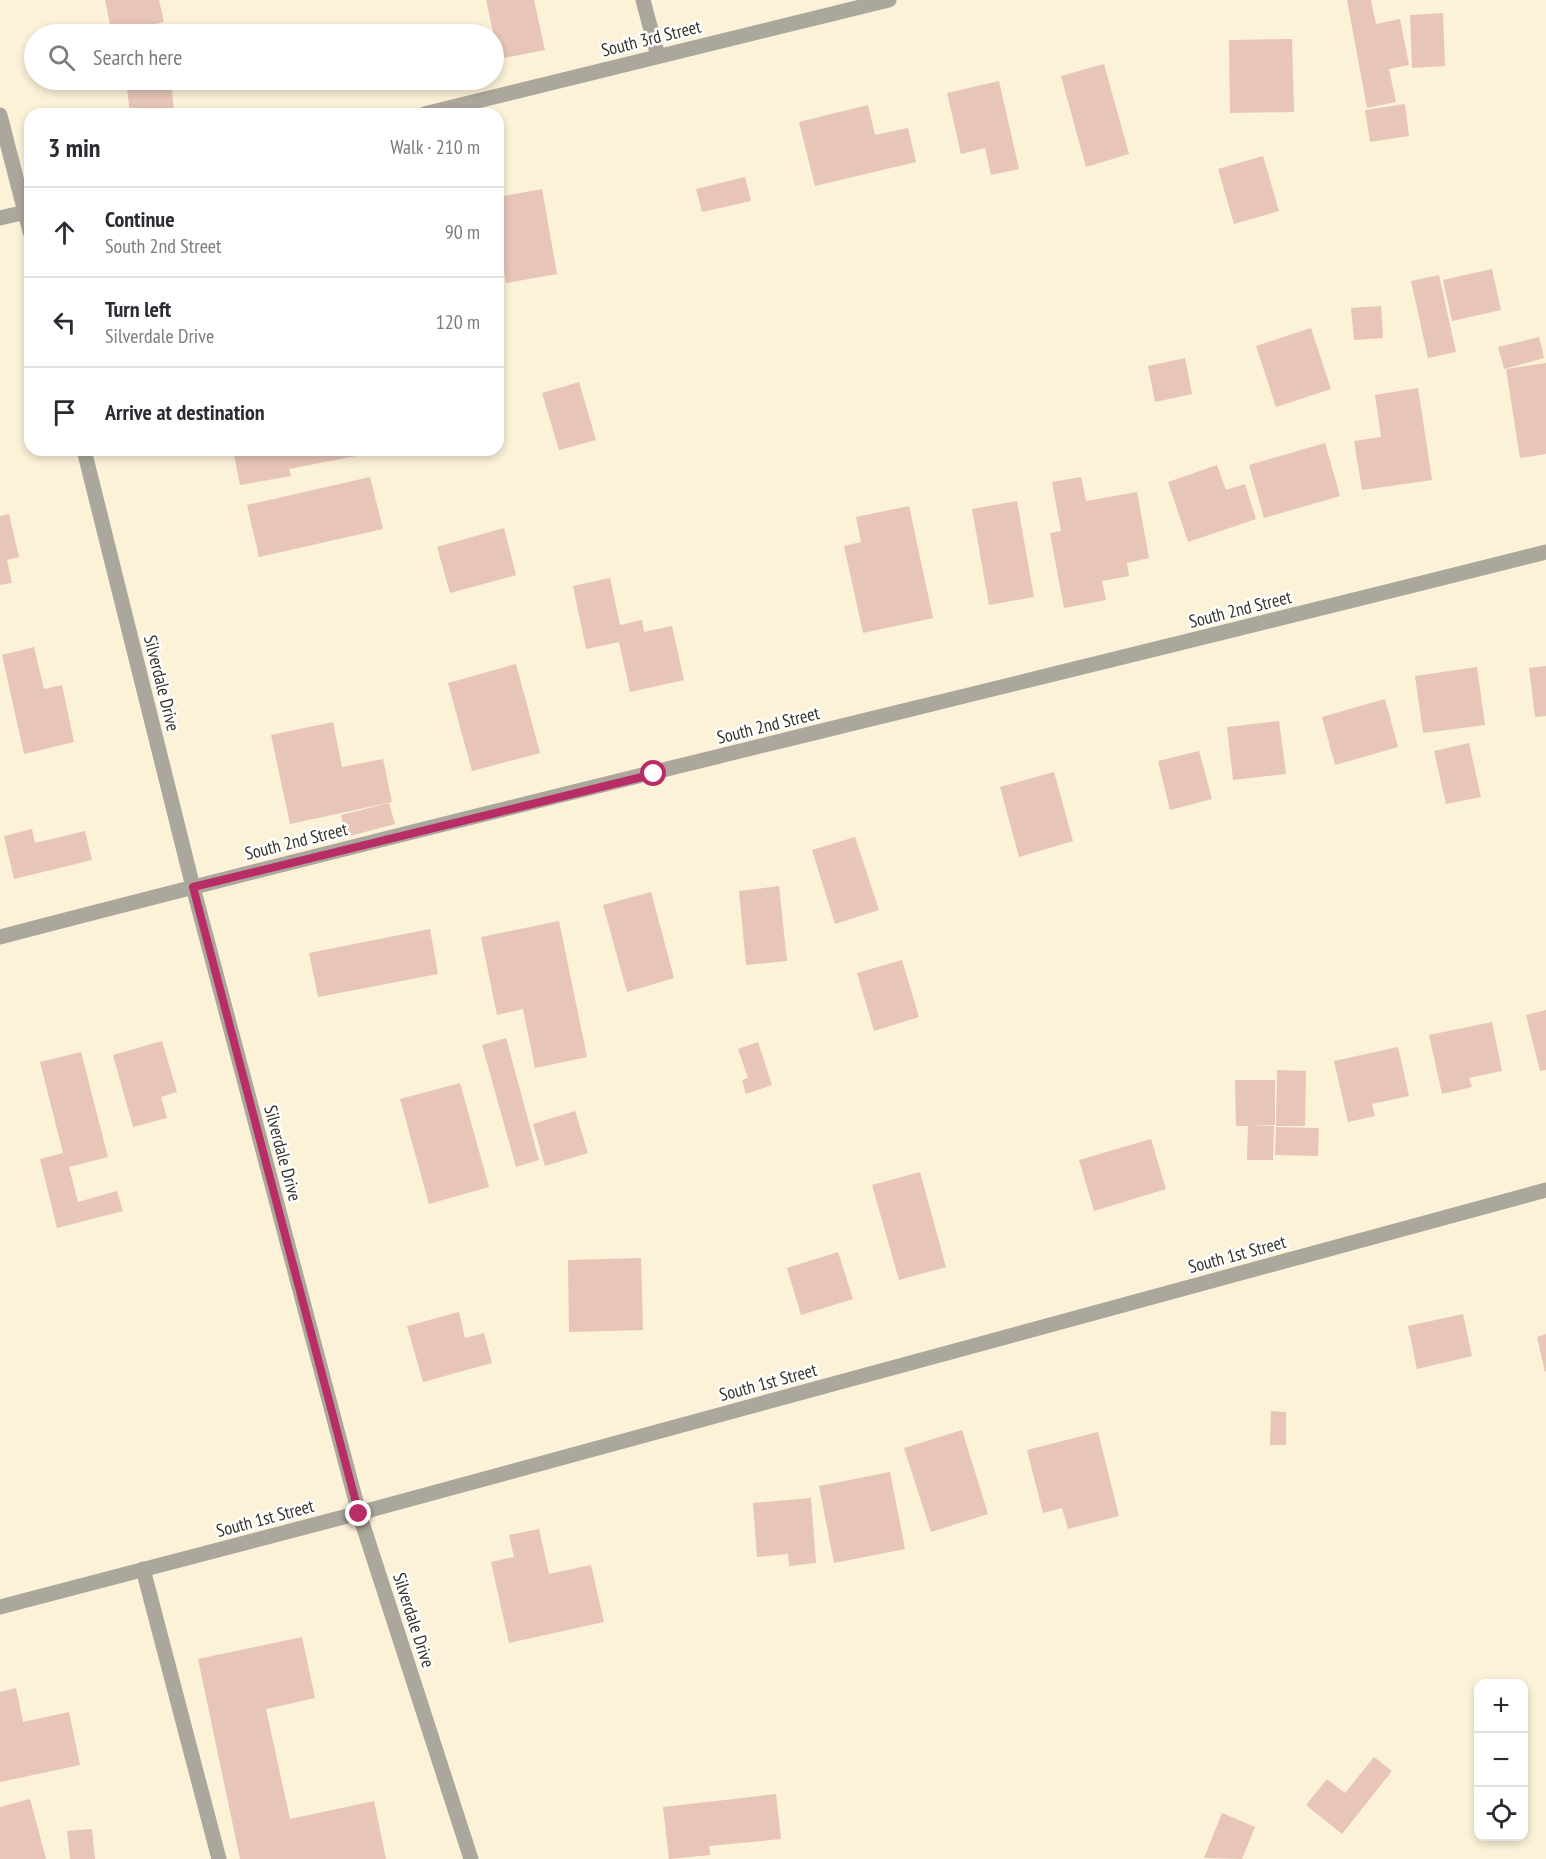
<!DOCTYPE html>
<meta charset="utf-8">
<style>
body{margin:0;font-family:"PT Sans Narrow",sans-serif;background:#f7f7f7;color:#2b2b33}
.controls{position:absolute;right:18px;bottom:18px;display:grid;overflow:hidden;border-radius:12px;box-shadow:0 3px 9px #0003}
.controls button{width:54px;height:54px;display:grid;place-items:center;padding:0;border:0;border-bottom:2px solid #e1e1e2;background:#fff;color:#2b2b33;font:30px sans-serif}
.stop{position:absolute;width:18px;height:18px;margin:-14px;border:4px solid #b92d66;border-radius:50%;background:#fff}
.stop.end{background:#b92d66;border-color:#fff;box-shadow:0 2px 6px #0008}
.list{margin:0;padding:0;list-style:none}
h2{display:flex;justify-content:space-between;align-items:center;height:78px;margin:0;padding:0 24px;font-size:26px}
h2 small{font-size:20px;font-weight:400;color:#7c7c81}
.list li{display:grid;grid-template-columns:39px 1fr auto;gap:18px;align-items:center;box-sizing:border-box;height:90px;padding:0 24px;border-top:2px solid #e1e1e2}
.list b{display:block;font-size:22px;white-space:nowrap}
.list p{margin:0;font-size:20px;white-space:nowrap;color:#7c7c81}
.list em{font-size:20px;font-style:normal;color:#7c7c81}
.icon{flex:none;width:33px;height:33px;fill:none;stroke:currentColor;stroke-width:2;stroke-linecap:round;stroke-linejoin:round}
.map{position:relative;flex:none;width:1546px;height:1859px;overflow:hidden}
.search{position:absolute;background:#fff;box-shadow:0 3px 9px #0003;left:24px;top:24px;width:480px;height:66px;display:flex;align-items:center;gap:15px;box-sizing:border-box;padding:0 21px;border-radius:33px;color:#7c7c81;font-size:22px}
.panel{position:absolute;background:#fff;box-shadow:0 3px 9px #0003;left:24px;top:108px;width:480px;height:348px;border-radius:18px}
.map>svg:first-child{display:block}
.building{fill:#e7c5b8}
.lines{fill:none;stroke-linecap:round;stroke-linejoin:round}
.minor{stroke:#aca79c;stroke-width:15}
.route{stroke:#b92d66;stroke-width:8}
.labels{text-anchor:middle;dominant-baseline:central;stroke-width:5;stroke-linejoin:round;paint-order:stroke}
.street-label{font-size:18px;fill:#353228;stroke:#fff}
</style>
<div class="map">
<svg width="1546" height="1859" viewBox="0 0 1546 1859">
<rect width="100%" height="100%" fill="#fbf2d8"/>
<g class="building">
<path d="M105,0H159L164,22L112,34Z"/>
<path d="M486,0H534L545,50L499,59Z"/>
<path d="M1347,0H1371L1376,24L1400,19L1409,65L1389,69L1396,102L1367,108Z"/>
<path d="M1443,13L1445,66L1412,68L1410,15Z"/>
<path d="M1292,39L1294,112L1230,113L1229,40Z"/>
<path d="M1104,64L1129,154L1086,167L1061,76Z"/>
<path d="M126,80H171L174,112L197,110V114H130Z"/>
<path d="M999,81L1019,169L991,175L985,148L961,154L947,93Z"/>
<path d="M1405,104L1409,136L1370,142L1365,110Z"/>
<path d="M868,105L875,135L908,128L916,162L815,186L799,122Z"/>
<path d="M1263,156L1279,211L1234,224L1218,169Z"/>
<path d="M745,177L751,201L702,212L696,189Z"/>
<path d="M542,189L557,274L506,283L498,236V197Z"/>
<path d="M1492,269L1501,310L1452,321L1443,280Z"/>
<path d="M1439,275L1456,352L1428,358L1411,281Z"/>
<path d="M1381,306L1383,338L1354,340L1351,308Z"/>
<path d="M1311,328L1331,389L1276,407L1256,346Z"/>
<path d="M1539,337L1544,358L1504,369L1498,347Z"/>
<path d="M1185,358L1192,394L1155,402L1148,366Z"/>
<path d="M1546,363V454L1520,458L1506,369Z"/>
<path d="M579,382L596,440L559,450L542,393Z"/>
<path d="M1418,388L1432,480L1362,490L1354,441L1381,437L1375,395Z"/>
<path d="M1325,443L1340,496L1264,518L1249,465Z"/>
<path d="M233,450H360L361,455L289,469L291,476L240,485Z"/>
<path d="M1217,465L1226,490L1245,484L1256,519L1188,542L1168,482Z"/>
<path d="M370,477L383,529L259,557L247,505Z"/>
<path d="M1081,477L1086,501L1137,492L1149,558L1127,563L1129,576L1102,581L1106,600L1064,608L1050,533L1061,531L1052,482Z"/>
<path d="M1017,501L1034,597L989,605L972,509Z"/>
<path d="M909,506L933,618L863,633L844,546L861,542L856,517Z"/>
<path d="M9,514L19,557L7,560L12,583L0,585V516Z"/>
<path d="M504,528L516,575L450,593L437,547Z"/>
<path d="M610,578L620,625L642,620L644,632L672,626L684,680L630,692L619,642L586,649L573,586Z"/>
<path d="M34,647L44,689L62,685L74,742L24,754L2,655Z"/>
<path d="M516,664L540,753L472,771L448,683Z"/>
<path d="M1546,666V716L1535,717L1529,668Z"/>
<path d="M1477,667L1485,725L1423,733L1415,676Z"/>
<path d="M1385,699L1398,747L1335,765L1322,717Z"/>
<path d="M1279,721L1286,774L1233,780L1227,727Z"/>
<path d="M333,722L342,767L383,759L392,802L290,824L271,735Z"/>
<path d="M1469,743L1481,797L1446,804L1434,751Z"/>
<path d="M1199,751L1212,799L1170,810L1158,761Z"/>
<path d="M1054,772L1073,841L1019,857L1000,787Z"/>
<path d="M389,803L395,824L346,837L341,815Z"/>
<path d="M32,829L35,843L85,831L92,860L14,879L4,836Z"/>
<path d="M855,837L879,910L835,924L812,850Z"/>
<path d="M779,886L787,961L746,965L739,891Z"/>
<path d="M651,892L674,978L627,992L603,905Z"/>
<path d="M559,921L587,1057L535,1068L523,1009L497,1015L481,937Z"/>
<path d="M430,929L438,974L318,997L309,953Z"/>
<path d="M902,960L919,1017L874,1031L857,973Z"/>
<path d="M1546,1010V1070L1540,1071L1526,1015Z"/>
<path d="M1492,1022L1502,1071L1469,1078L1472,1087L1442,1094L1429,1035Z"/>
<path d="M506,1038L539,1160L516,1167L482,1045Z"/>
<path d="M162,1041L177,1092L161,1097L167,1118L133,1127L113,1055Z"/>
<path d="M758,1042L772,1085L746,1094L742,1080L748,1078L738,1049Z"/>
<path d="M1398,1047L1409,1096L1372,1104L1375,1116L1348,1122L1334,1061Z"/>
<path d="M81,1052L108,1157L69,1167L78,1202L117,1191L123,1211L57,1228L40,1159L63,1153L40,1062Z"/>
<path d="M1277,1070L1306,1071L1305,1126H1276Z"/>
<path d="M1235,1080H1275V1125L1250,1126H1274L1273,1160H1247L1248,1126H1236Z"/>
<path d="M460,1083L489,1187L429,1204L400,1099Z"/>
<path d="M575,1111L588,1153L545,1166L533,1124Z"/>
<path d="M1276,1127L1319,1128L1318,1156L1275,1155Z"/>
<path d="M1151,1139L1166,1189L1094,1211L1079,1160Z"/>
<path d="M920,1172L946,1267L899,1280L872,1185Z"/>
<path d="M838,1252L853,1299L801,1315L787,1268Z"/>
<path d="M641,1258L643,1330L569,1332L568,1260Z"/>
<path d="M459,1312L465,1338L484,1333L492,1363L423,1382L407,1326Z"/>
<path d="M1463,1314L1472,1356L1417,1369L1408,1326Z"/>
<path d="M1546,1334V1371L1545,1372L1537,1337Z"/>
<path d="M1271,1411L1286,1412V1445H1270Z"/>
<path d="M962,1430L988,1514L931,1532L904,1448Z"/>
<path d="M1098,1432L1119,1516L1068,1529L1062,1508L1043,1513L1027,1450Z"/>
<path d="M890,1472L905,1549L834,1563L819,1486Z"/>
<path d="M811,1498L816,1563L789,1566L788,1554L757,1557L753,1503Z"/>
<path d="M539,1529L549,1574L591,1565L604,1622L509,1643L491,1562L514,1557L509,1535Z"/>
<path d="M302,1637L315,1698L266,1709L290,1819L374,1801L386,1859H240L198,1659Z"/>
<path d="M16,1688L23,1722L69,1712L80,1765L0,1782V1692Z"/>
<path d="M1374,1757L1392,1771L1342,1834L1306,1805L1327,1779L1345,1793Z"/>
<path d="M776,1794L781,1839L709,1846L710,1855L669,1859L663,1807Z"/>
<path d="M30,1799L46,1859H0V1807Z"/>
<path d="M1222,1813L1255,1827L1242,1859L1204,1858Z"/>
<path d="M92,1829L95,1859H70L67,1831Z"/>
</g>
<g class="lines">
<g class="minor">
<path d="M643,0L658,56"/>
<path d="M424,114L889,0"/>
<path d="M0,115L30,232"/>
<path d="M0,218L30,211"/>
<path d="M84,450L193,887L359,1513L471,1859"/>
<path d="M0,937C514,803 1031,682 1546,552"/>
<path d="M143,1569L219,1859"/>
<path d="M0,1607L359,1513L1546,1190"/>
</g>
</g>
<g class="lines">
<path class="route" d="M359,1514L193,887L654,774"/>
</g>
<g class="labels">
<g class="street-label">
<text transform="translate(651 38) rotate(-14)">South 3rd Street</text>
<text transform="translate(1240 609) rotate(-14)">South 2nd Street</text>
<text transform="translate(162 683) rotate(76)">Silverdale Drive</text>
<text transform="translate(768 725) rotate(-14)">South 2nd Street</text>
<text transform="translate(296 841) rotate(-14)">South 2nd Street</text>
<text transform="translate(283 1153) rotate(75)">Silverdale Drive</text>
<text transform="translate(1237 1254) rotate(-15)">South 1st Street</text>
<text transform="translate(768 1382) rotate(-15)">South 1st Street</text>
<text transform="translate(265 1518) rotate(-15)">South 1st Street</text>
<text transform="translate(414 1620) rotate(72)">Silverdale Drive</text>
</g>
</g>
</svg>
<div class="controls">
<button>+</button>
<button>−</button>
<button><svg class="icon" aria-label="locate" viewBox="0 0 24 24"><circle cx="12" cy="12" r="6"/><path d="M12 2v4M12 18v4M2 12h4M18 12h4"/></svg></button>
</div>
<div class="stop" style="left:654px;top:774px"></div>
<div class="stop end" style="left:359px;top:1514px"></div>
<div class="search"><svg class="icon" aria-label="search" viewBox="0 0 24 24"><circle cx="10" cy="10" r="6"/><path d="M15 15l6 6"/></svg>Search here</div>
<section class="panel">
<h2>3 min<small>Walk · 210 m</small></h2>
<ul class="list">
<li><svg class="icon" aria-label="ahead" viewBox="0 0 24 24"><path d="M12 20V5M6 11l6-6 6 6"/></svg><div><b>Continue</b><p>South 2nd Street</p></div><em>90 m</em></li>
<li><svg class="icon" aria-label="left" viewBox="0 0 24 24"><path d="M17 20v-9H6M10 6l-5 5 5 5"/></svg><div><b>Turn left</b><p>Silverdale Drive</p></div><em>120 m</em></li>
<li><svg class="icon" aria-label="arrive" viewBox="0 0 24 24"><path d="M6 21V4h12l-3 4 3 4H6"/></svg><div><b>Arrive at destination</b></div></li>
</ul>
</section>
</div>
